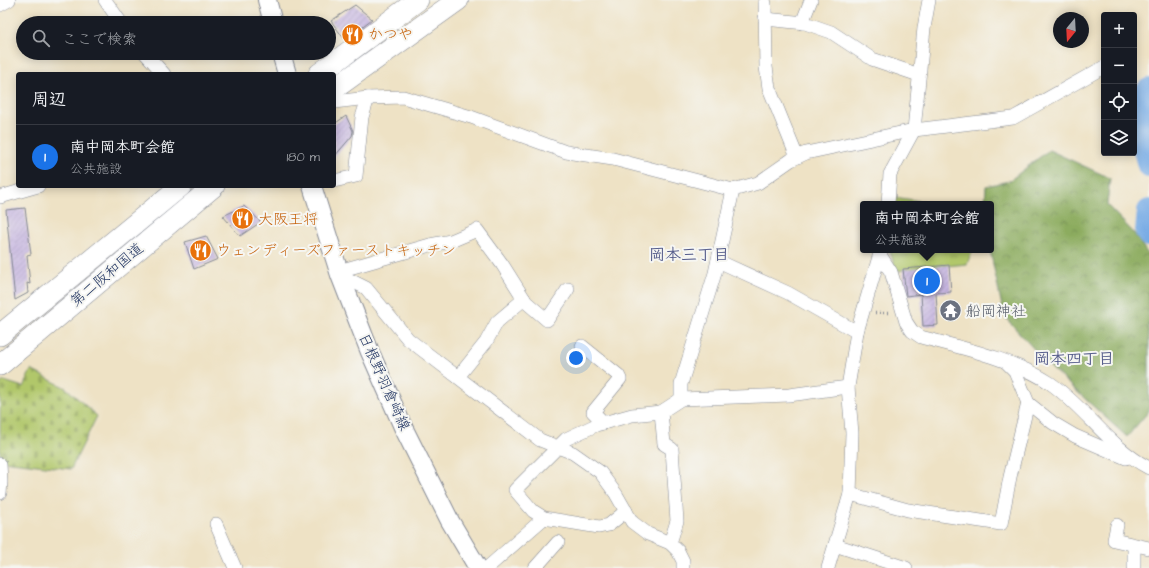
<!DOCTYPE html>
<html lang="ja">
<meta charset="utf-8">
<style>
body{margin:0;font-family:"Architects Daughter","Klee One",sans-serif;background:#242831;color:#f1f3f6}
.controls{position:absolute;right:12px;top:12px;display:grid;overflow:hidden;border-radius:4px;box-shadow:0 2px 10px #0003}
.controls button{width:36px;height:36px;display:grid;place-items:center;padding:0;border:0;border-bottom:1px solid #363941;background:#171b24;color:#f1f3f6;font:20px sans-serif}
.compass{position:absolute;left:1053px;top:12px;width:36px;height:36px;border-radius:50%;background:#171b24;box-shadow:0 2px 10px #0003;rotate:198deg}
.you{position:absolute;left:576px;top:358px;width:14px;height:14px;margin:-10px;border:3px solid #fff;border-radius:50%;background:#1a73e8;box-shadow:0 0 0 6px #1a73e833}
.badge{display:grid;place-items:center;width:26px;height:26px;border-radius:50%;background:#1a73e8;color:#fff;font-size:13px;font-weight:700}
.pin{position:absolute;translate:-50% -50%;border:2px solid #fff;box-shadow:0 1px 4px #0006}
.popup{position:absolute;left:860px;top:201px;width:134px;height:52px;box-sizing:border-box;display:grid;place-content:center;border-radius:4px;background:#171b24;filter:drop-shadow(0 1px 3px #0005);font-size:13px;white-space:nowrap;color:#9ea1a6}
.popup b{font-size:15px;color:#f1f3f6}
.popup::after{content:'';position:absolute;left:50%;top:100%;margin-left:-8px;border:8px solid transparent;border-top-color:#171b24}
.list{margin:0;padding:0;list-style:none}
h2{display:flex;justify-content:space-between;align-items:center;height:52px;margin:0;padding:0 16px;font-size:17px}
h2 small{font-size:13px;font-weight:400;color:#9ea1a6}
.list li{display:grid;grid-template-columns:26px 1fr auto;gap:12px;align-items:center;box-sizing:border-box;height:64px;padding:0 16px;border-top:1px solid #363941}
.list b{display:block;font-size:15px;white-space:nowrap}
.list p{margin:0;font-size:13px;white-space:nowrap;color:#9ea1a6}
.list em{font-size:13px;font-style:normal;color:#9ea1a6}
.icon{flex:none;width:22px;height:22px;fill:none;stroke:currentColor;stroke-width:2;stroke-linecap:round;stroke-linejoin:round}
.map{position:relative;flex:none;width:1149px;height:568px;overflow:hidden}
.search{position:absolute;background:#171b24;box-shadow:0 2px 10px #0003;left:16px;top:16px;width:320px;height:44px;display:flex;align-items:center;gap:10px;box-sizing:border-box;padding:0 14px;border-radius:22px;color:#9ea1a6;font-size:15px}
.panel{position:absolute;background:#171b24;box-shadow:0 2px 10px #0003;left:16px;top:72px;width:320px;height:116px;border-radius:4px}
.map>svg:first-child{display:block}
.grass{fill:url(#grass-tufts);stroke:#667b64}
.forest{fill:url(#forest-crowns);stroke:#546e5e}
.cemetery{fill:url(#cemetery-stones);stroke:#667b64}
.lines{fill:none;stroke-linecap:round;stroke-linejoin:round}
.river{stroke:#78ace5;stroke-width:24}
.building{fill:url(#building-hatch)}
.minor-casing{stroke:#848892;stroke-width:14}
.secondary-casing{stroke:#848892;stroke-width:20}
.trunk-casing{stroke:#848892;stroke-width:22}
.path{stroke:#848892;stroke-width:2.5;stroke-dasharray:1 3;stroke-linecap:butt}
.minor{stroke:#fff;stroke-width:13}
.secondary{stroke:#fff;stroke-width:18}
.trunk{stroke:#fff;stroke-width:21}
.labels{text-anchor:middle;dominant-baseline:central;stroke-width:4;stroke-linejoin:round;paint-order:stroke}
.food-label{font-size:15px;fill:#c56008;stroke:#f6f6f2;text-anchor:start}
.street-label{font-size:15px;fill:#1b2f5e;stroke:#f6f6f2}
.worship-label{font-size:15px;fill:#5b616d;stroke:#f6f6f2;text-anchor:start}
.neighbourhood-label{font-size:16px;font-weight:bold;fill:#575e8c;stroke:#f6f6f2}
</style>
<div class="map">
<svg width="1149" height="568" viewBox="0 0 1149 568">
<defs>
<pattern id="grass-tufts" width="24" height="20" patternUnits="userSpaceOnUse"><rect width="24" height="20" fill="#b1c76b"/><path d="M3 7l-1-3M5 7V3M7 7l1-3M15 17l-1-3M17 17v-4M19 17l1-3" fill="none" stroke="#98ab5f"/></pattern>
<pattern id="forest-crowns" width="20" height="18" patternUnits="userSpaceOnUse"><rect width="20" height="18" fill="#8cac5f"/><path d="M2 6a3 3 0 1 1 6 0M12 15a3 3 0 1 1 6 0" fill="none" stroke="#728c52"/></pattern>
<pattern id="cemetery-stones" width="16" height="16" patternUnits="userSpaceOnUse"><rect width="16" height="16" fill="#b1c76b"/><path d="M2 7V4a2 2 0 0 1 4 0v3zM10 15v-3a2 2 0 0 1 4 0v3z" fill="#98ab5f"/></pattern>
<pattern id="building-hatch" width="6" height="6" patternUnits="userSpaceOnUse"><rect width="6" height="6" fill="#c6b5e0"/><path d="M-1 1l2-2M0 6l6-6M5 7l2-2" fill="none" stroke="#a094b9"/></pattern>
</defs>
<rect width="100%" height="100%" fill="#f6f6f2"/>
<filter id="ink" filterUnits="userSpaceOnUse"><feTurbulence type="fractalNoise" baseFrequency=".025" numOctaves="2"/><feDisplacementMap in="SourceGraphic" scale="8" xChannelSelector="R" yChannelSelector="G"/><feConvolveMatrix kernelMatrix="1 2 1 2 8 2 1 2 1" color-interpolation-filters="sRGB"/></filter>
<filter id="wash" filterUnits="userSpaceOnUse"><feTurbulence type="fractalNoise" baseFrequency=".012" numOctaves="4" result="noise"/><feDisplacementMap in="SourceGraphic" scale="16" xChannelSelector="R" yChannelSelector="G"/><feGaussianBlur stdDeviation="0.9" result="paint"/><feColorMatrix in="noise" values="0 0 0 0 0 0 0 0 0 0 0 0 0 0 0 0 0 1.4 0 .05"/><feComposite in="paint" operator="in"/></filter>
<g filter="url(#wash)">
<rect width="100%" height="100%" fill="#eee2c5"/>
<g class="grass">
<path d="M894,197L939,204H892Z"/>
<path d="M890,250H973L967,264L896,271Z"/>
</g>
<path class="forest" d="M1049,150L1110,178L1107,205L1134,233L1149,256V411L1127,437L1051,368L1004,316L990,250H991V204H985L986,186L1009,181Z"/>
<path class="cemetery" d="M31,370L66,388L97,416L71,469L3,461L0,455V384L4,381L23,387Z"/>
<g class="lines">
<g class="river">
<path d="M1149,90L1142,97L1141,136L1149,165"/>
<path d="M1149,211L1147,231L1149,235"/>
</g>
</g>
<g id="blocks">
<g class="building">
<path d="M355,5L372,19L345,40L331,21Z"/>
<path d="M346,116L353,131L352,136L334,157V124Z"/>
<path d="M244,206L261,222L240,236L223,216Z"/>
<path d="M25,208L31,254L27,255L30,284L27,283L28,293L15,300L6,210Z"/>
<path d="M206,236L218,259L194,269L185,242Z"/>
<path d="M949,265L951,292L936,293L938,325L923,326L921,294L906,296L903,269Z"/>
</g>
</g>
</g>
<g filter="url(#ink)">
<use href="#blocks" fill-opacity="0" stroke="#848892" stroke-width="1"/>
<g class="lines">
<defs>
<g id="minor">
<path d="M105,0L121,23"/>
<path d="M765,3L766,67L769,88L797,157"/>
<path d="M0,5L9,0"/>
<path d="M765,19L805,23L831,32L872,59L919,75"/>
<path d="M802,23L811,0"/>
<path d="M145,53L164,74"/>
<path d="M334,102L368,98L403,97L471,117L566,152L613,159L733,190L758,183L791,160L806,153L914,130L1013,118L1104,67"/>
<path d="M334,181L356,176L362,117L368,98"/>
<path d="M0,197L38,186"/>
<path d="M888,204L890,174L914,130L924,28L929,0"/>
<path d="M880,255L891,272L906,322L912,331L921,337C962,348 1014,359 1050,383C1086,408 1110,448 1149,468"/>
<path d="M718,261L788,293L857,332"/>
<path d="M339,271L430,245L451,241L477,230L502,264L526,302L547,320L568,289"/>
<path d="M340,275L366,288L408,339L540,440L573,453L600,472L616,494L632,522L648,534L670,543L678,551L683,561V568"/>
<path d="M582,346L618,375L620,379L593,412L604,423"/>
<path d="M1007,363L1015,371L1028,403L1053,423L1075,436L1126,458"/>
<path d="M458,377L486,342L497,322L524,299"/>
<path d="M681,399V384L715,273L733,190"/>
<path d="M0,464L1,482L0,493"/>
<path d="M850,494L908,510L1001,524L1010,477L1028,403"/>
<path d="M626,511L609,525L599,527L544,518L533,511L515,490L566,439L596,425L632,415L661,412"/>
<path d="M216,524L235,568"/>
<path d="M1117,525L1114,540L1149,548"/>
<path d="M670,543L677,521L672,449L664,444L661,412L681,399L789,395L848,387"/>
<path d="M835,545L906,568"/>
<path d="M1134,545V568"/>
<path d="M487,568L544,518"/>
<path d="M535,568L558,542"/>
<path d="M828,568L850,494L852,433L848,387L857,332L881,250"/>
</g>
<g id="secondary">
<path d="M267,0L273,23"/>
<path d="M281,53L287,74"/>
<path d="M312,186L340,275L370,352L403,427L450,521L478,568"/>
</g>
<g id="trunk">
<path d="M319,74L418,0"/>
<path d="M334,89L458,0"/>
<path d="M0,335L181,186"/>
<path d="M0,365L214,186"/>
</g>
</defs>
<use href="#minor" class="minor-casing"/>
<use href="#secondary" class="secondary-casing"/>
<use href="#trunk" class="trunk-casing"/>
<path class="path" d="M875,313H890"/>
<use href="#minor" class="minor"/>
<use href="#secondary" class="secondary"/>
<use href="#trunk" class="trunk"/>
</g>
</g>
<defs>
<symbol id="restaurant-disc" viewBox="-11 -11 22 22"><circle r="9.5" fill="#e8710a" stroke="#f6f6f2"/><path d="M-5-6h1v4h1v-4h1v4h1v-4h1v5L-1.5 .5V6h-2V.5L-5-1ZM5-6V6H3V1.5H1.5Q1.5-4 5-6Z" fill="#fff"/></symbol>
<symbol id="temple-disc" viewBox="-11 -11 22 22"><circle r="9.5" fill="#6b7280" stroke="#f6f6f2"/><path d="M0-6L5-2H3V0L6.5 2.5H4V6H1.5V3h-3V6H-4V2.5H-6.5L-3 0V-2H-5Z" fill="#fff"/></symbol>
</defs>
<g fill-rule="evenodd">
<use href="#restaurant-disc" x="340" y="22" width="25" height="25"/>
<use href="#restaurant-disc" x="230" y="206" width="25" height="25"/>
<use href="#restaurant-disc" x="188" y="238" width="25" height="25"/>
<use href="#temple-disc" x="938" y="298" width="25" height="25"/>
</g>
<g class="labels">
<g class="food-label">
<text x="368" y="34">かつや</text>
<text x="258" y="219">大阪王将</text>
<text x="216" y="250">ウェンディーズファーストキッチン</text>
</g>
<g class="street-label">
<text transform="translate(107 275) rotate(-40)">第二阪和国道</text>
<text transform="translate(384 382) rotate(66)">日根野羽倉崎線</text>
</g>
<g class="worship-label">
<text x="966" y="311">船岡神社</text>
</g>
<g class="neighbourhood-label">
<text x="689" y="255">岡本三丁目</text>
<text x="1074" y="359">岡本四丁目</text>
</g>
</g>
</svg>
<div class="controls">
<button>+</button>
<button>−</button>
<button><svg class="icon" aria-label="locate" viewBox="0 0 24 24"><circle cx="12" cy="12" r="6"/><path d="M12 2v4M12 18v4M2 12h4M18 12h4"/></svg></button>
<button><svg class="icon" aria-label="layers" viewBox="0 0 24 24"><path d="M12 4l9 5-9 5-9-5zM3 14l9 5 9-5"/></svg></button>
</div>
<svg class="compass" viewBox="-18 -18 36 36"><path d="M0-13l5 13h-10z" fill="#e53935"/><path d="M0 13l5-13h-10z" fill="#9ea1a6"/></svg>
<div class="you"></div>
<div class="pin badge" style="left:927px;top:281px">1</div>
<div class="popup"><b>南中岡本町会館</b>公共施設</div>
<div class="search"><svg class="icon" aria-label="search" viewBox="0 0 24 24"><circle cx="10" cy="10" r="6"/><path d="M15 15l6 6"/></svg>ここで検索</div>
<section class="panel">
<h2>周辺<small></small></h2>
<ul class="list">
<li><span class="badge">1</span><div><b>南中岡本町会館</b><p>公共施設</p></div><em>180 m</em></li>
</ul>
</section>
</div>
